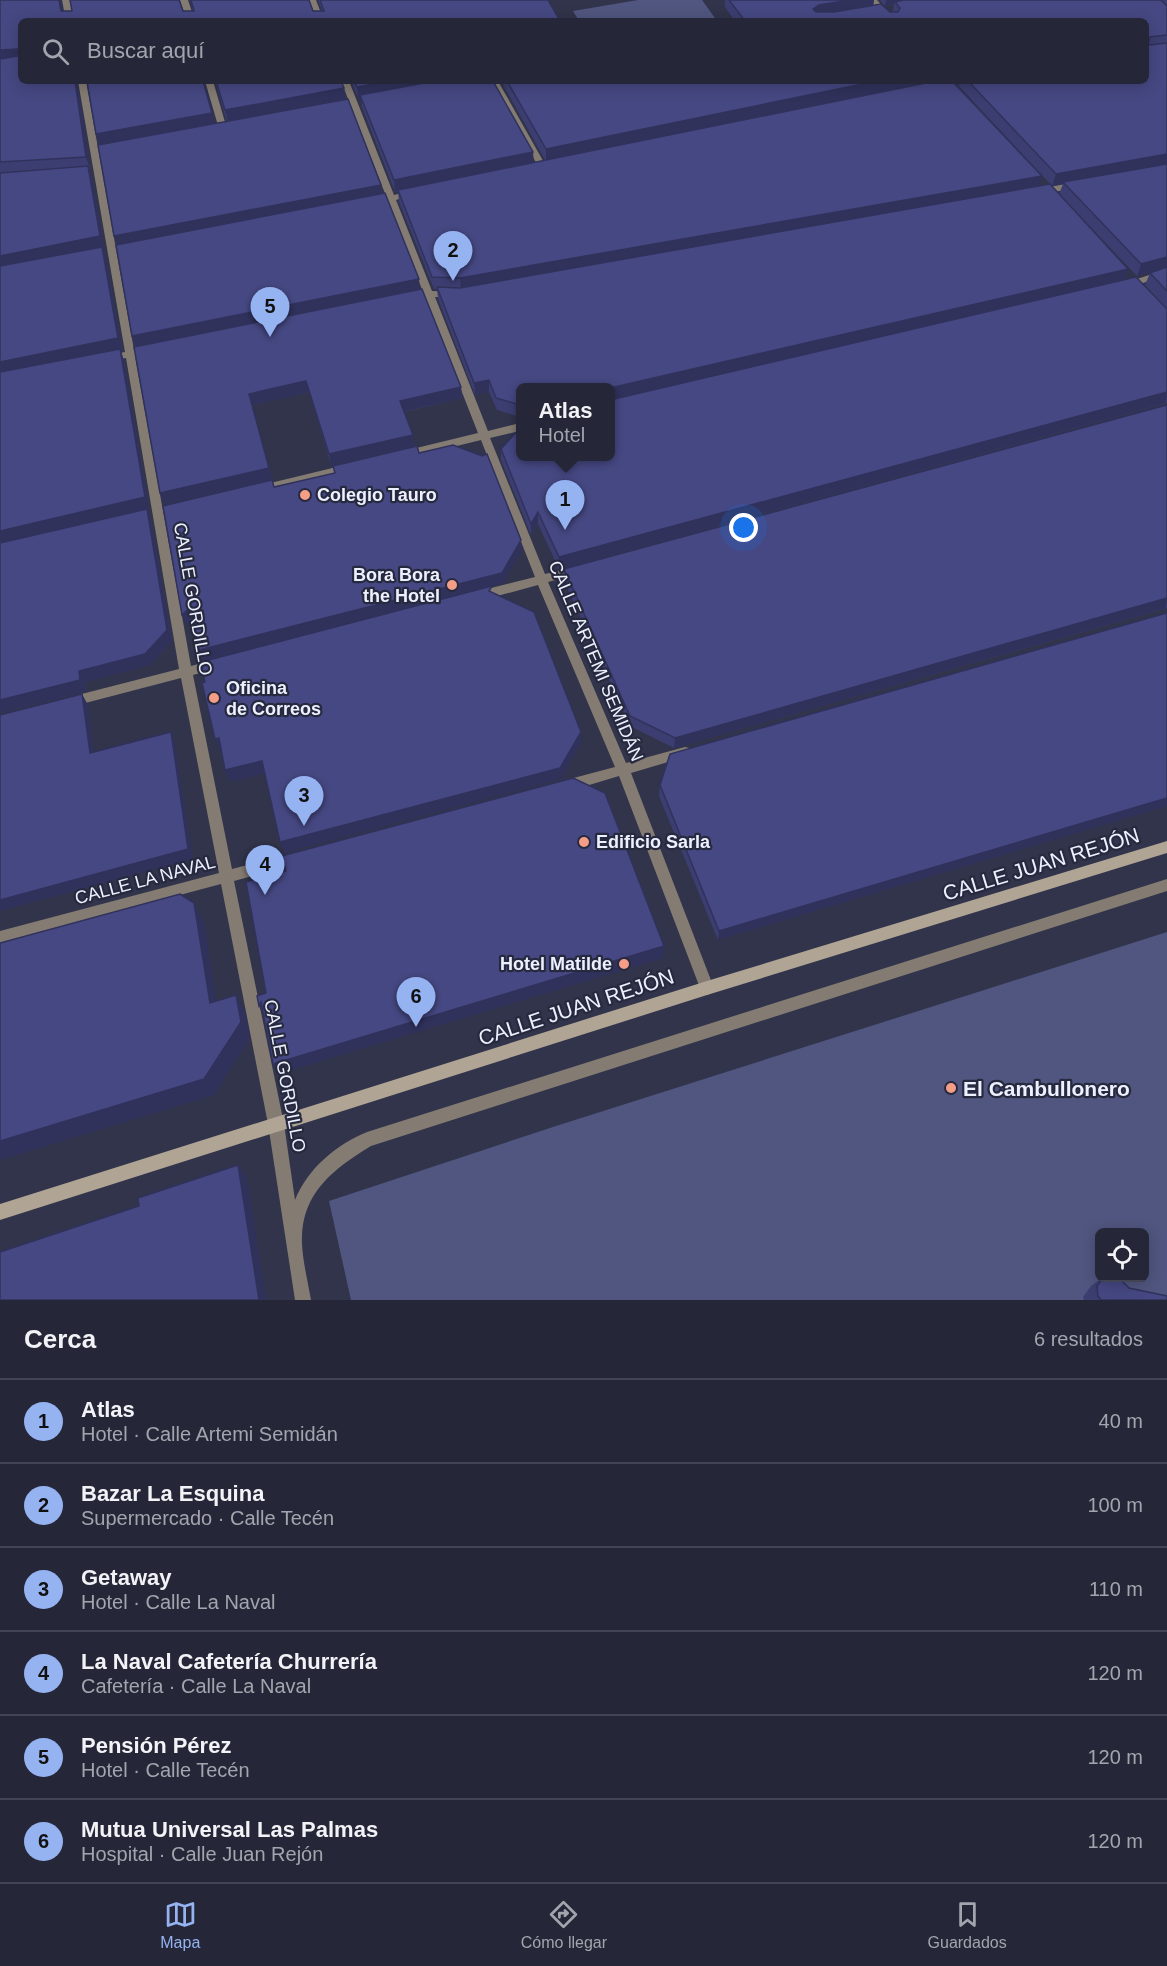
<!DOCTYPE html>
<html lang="es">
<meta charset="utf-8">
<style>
body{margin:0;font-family:Arial,sans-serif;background:#2d2f40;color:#f1f3f6}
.controls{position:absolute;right:18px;bottom:18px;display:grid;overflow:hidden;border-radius:9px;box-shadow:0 3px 15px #0003}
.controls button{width:54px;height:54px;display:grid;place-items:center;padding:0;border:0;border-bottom:2px solid #424453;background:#252738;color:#f1f3f6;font:30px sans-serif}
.you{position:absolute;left:744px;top:528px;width:21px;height:21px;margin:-15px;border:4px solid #fff;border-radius:50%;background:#1a73e8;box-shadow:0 0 0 9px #1a73e833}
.badge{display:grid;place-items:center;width:39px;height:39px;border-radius:50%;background:#95b2f1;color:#111;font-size:20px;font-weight:700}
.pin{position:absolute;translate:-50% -50px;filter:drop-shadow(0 2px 3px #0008)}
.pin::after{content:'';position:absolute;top:32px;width:21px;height:18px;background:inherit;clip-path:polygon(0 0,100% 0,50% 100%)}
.popup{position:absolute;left:516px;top:383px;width:99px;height:78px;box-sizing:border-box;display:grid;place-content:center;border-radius:9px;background:#252738;filter:drop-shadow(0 2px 4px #0005);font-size:20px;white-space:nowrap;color:#a3a5ae}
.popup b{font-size:22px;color:#f1f3f6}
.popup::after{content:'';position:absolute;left:50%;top:100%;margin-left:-12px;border:12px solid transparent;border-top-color:#252738}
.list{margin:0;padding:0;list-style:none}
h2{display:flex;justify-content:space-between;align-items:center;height:78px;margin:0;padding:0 24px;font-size:26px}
h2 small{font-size:20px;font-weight:400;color:#a3a5ae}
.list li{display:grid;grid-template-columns:39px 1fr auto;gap:18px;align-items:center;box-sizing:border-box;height:84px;padding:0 24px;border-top:2px solid #424453}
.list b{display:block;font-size:22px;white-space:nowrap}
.list p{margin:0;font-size:20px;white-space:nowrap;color:#a3a5ae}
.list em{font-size:20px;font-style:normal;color:#a3a5ae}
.icon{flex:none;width:33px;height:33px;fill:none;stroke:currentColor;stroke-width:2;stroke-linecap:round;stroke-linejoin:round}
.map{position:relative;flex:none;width:1167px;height:1300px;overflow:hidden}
.search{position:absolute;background:#252738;box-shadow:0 3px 15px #0003;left:18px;right:18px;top:18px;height:66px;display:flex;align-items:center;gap:15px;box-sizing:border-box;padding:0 21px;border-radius:9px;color:#a3a5ae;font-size:22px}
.sheet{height:582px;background:#252738}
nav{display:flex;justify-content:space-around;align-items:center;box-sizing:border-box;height:84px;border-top:2px solid #424453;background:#252738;font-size:16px;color:#a3a5ae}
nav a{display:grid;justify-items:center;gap:3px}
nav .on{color:#95b2f1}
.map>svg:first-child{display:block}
.green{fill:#50567f;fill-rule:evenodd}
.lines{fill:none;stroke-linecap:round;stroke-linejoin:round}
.lane{fill:#847c73;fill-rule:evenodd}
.street{fill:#847c73;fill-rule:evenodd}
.secondary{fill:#b0a494;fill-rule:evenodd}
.wall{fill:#3c3e71}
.shaded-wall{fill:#31325c}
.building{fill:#464883;stroke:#31325c;stroke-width:1.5}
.poi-dot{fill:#f49e88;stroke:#272a3f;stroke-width:2}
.labels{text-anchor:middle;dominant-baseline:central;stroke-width:4.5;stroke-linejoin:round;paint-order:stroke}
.poi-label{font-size:18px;font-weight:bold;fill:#edf0fe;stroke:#272a3f;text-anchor:start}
.street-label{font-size:18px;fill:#edf0fe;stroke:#272a3f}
.near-street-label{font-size:21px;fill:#edf0fe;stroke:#272a3f}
.near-poi-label{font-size:21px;font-weight:bold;fill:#edf0fe;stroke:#272a3f;text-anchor:start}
</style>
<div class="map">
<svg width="1167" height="1300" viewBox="0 0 1167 1300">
<rect width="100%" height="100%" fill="#31344a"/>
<g class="green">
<path d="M638,0H702L717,21H579L573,11Z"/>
<path d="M1167,932V1300H351L329,1201L556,1126ZM1100,1232H1144V1278H1100Z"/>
</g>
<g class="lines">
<path class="lane" d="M1167,879V891L371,1146C332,1170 300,1194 302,1244C303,1263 308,1282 311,1300H295L268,1124L271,1119L276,1116L281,1119L284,1124L295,1200C308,1168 336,1145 367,1132Z"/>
<g class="street">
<path d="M62,0H70L74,21H66Z"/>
<path d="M180,0H188L195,21H187Z"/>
<path d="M308,0H316L324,21H316Z"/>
<path d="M869,0H877L896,21H888Z"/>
<path d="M78,81H86L134,350L150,347L155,350L154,352L135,356L191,666L218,659L222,661L224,664L222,667L193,675L232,869L297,852L302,854L304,858L302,862L297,864L234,881L284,1124L281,1129L276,1132L271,1129L268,1124L221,884L0,943V931L219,873L181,678L70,707L66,706L64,702L66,698L70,697L179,669L126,358L108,361L103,358L104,356L125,352Z"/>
<path d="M205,81H213L227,129L226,131L219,129Z"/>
<path d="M341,81H349L394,195L414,190L418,193L396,200L432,291L454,292L459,295L454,298L435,297L488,431L520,423V431L490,438L545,574L578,566L584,570L582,573L548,582L626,763L685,747L689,748L691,752L689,756L685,757L631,773L714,988L712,993L707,995L702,993L700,988L619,776L566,792L561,790L560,786L561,782L566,780L615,767L538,585L479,601L473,596L479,591L535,577L481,440L404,459L399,455L404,451L478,433L425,298L409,301L404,298L406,296L423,292L388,201L372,205L367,202L386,196Z"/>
<path d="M490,81H498L546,166L545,168L538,166Z"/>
<path d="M948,81H967L939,87L935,85Z"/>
<path d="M1077,182L1081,185L1080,187L1038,195L1034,192L1038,189Z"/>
<path d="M1167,269V275L1125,289L1120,286L1122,284Z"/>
<path d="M349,464L353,465L354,468L353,471L258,494L253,490L258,486Z"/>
</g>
<path class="secondary" d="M1167,841V853L707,995L0,1220V1204L707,981Z"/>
</g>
<g class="wall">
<path d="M0,0L62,11H193L190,0H309L313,11H322L318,0H548L560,21H21L77,81L90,169H89L92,178L104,248L103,249L106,259L122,350L121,351L124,361L149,508L98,520L147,509L151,521L172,641L150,665L85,682L86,691L0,713Z"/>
<path d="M725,0H874L873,5L890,12H893L894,4L885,6L880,0H1167V309L1145,285L1150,273L1155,271L1137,276L1059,194L1063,184L1052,186L959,86L960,81H1146V21H735L725,7Z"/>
<path d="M215,81H341L344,88L346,100L420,290L461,387L462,398L404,412L414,446L331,465L309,392L252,405L272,479L164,504L160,493L135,346L99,145L227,122Z"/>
<path d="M351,81H493L533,163L545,160L501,81H932L783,112L1039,186L1128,269L1124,280L1167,309V403L559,569L538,524L531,535L501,460V449L610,456L520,387V417L497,410L489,392L475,395L438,299L437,289H434L399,202L398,192H395L362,107L361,98H358Z"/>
<path d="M1167,405V608L674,748L630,726L564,581V569Z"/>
<path d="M1167,613L718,940L659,796L660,785Z"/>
<path d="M1102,1278H1119L1129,1288L1167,1300H1084L1083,1297L1091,1286Z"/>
</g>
<g class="shaded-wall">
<path d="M59,0H61L64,21L61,11Z"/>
<path d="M850,0H874L873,7L818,17L813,9L819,5Z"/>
<path d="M886,0H915L895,2L894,4L885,6Z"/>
<path d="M18,49L21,56L0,63V50Z"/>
<path d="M75,81H77L90,169L86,157Z"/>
<path d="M387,81H451L360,95L361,98H358L357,87Z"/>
<path d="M877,81H932L546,161V149Z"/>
<path d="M344,88L346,100L228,122L225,110Z"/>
<path d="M212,113L215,125L100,146L96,134Z"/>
<path d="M533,152L534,164L395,192L394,180Z"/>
<path d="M1167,154V166L1063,182V184L1052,186L1056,174Z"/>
<path d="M88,166L92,178L104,248L103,249L106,259L122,350L121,351L124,361L149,508L0,544V256Z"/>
<path d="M1042,176L1039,188L461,290L460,278Z"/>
<path d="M381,185L383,195L118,246L114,236Z"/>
<path d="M1167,257V268L1137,276L1141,264Z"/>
<path d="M1128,269L1124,281L610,400V388Z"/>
<path d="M419,279L420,290L136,347L132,336Z"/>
<path d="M489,380V392L475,395L474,383Z"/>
<path d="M306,381L309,392L252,405L249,394Z"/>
<path d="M461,387L462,398L402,412L400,401Z"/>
<path d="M1167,392L1166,403L559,569V557Z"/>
<path d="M413,435L414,446L331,465L329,454Z"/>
<path d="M269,468L272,479L164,504L160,493Z"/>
<path d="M147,509L151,521L172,641L150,665L85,682L86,691L0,713V700L79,671Z"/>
<path d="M538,512V524L531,535V524Z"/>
<path d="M521,540L522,551L503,583L203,661L199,650Z"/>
<path d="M1167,598L1166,608L674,748L675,738Z"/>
<path d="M191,606L194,616L186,625L182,615Z"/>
<path d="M82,694L88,705L95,763L90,753Z"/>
<path d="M171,732L175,743L193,859L0,911V900Z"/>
<path d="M581,732V743L561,779L284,853L280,842Z"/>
<path d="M219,738L224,750H219L215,739Z"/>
<path d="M262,761L267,773L230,782L225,770Z"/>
<path d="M1167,798V806L718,940L719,931Z"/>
<path d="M194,903L204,921L219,1020L210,1003Z"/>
<path d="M664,946L663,958L278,1074L273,1064Z"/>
<path d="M236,995L245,1012L250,1038L214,1095L0,1160V1141Z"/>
<path d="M261,1002L264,1017L259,1006Z"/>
<path d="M238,1165L247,1178L266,1300H259Z"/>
</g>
<g class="building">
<path d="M0,0H59L61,11H72L70,0H179L183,11H194L191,0H309L313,11H324L320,0H548L560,21H21V81H75L86,157L0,162V59L17,56L18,49L0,50Z"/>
<path d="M729,0H850L819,5L813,9L816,12H834L881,4L890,12H898L900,8L895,2L904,0H1161L1167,6V35L1150,37L1148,43L1150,45L1167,43V154L1056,174L968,81H1146V21H745Z"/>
<path d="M87,81H203L212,113L96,134Z"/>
<path d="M216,81H341L344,88L225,110Z"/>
<path d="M354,81H387L357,87Z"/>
<path d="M435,81H493L533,152L394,180L360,95Z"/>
<path d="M507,81H877L546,149Z"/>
<path d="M936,81H952L1042,176L460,278L432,277L398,190Z"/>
<path d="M348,99L381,185L114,236L98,145Z"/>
<path d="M1167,164V257L1141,264L1063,182Z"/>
<path d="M88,166L100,236L0,256V173Z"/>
<path d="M1050,184L1128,269L610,388L520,387V405L496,398L489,380L474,383L437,287L460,288Z"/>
<path d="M385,193L419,279L132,336L116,245Z"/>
<path d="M102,247L118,338L0,362V266Z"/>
<path d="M1167,267V291L1150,273Z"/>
<path d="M1136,277L1167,309V392L559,557L538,512L531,524L501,449L520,428V456H610V400Z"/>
<path d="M422,289L461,387L400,401L413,435L329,454L306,381L249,394L269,468L160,493L134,347Z"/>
<path d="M120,349L145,497L0,531V372Z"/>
<path d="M1167,405V598L675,738L630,716L564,569Z"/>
<path d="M453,445L482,456L487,454L521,540L502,573L199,650L191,606L182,615L163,506L272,480L274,487L335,473L333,466L417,446L419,453Z"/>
<path d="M147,509L167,630L145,654L79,671L80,680L0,700V543Z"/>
<path d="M492,586L489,591L534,612L581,732L560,768L280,842L262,761L225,770L219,738L215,739L202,683L205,682L201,662Z"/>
<path d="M1167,613V798L719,931L660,785L670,754Z"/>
<path d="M82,694L90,753L171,732L188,849L0,900V715Z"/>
<path d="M573,778L605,793L664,946L273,1064L261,1002L259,1006L257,996L266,993L246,882L286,871L282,856Z"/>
<path d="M180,894L194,903L210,1003L236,995L241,1022L204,1079L0,1141V943Z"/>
<path d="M238,1165L259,1300H0V1252L139,1206L138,1198Z"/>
<path d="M1103,1278H1119L1129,1288L1167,1296V1300H1101L1098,1296L1097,1286Z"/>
</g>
<g class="poi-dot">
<circle cx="305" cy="495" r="6"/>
<circle cx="452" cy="585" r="6"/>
<circle cx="214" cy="698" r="6"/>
<circle cx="584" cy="842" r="6"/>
<circle cx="624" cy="964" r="6"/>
<circle cx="951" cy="1088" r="6"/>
</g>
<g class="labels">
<g class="poi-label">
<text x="317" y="495">Colegio Tauro</text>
<text x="440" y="575" text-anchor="end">Bora Bora<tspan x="440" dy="21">the Hotel</tspan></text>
<text x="226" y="688">Oficina<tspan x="226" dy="21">de Correos</tspan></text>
<text x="596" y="842">Edificio Sarla</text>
<text x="612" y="964" text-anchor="end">Hotel Matilde</text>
</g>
<g class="street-label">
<text transform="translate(193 599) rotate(80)">CALLE GORDILLO</text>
<text transform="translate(596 661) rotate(67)">CALLE ARTEMI SEMIDÁN</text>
<text transform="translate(145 880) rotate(-15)">CALLE LA NAVAL</text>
<text transform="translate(285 1076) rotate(79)">CALLE GORDILLO</text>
</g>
<g class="near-street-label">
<text transform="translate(1041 864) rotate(-17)">CALLE JUAN REJÓN</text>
<text transform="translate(576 1007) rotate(-18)">CALLE JUAN REJÓN</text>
</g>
<g class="near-poi-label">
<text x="963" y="1088">El Cambullonero</text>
</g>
</g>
</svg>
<div class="controls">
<button><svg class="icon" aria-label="locate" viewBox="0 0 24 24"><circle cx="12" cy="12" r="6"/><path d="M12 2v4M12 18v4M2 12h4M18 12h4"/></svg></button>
</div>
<div class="you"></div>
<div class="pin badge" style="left:565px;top:530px">1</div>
<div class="popup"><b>Atlas</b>Hotel</div>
<div class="pin badge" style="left:453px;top:281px">2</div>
<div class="pin badge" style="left:304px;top:826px">3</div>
<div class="pin badge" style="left:265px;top:895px">4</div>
<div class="pin badge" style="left:270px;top:337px">5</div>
<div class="pin badge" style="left:416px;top:1027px">6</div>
<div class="search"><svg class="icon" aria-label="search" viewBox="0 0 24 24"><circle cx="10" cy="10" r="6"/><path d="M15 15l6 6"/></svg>Buscar aquí</div>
</div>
<section class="sheet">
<h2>Cerca<small>6 resultados</small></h2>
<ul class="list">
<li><span class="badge">1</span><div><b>Atlas</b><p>Hotel · Calle Artemi Semidán</p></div><em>40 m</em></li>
<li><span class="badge">2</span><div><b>Bazar La Esquina</b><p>Supermercado · Calle Tecén</p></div><em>100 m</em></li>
<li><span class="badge">3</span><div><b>Getaway</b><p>Hotel · Calle La Naval</p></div><em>110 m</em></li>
<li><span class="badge">4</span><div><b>La Naval Cafetería Churrería</b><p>Cafetería · Calle La Naval</p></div><em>120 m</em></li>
<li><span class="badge">5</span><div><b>Pensión Pérez</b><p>Hotel · Calle Tecén</p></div><em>120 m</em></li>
<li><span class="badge">6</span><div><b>Mutua Universal Las Palmas</b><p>Hospital · Calle Juan Rejón</p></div><em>120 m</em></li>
</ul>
</section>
<nav>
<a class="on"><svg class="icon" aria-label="map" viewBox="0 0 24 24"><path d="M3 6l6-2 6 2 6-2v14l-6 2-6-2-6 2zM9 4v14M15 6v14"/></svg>Mapa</a>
<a><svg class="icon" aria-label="directions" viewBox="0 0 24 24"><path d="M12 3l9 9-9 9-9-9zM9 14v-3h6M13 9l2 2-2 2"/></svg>Cómo llegar</a>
<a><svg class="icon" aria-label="saved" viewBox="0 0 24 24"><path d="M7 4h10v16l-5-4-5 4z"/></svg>Guardados</a>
</nav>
